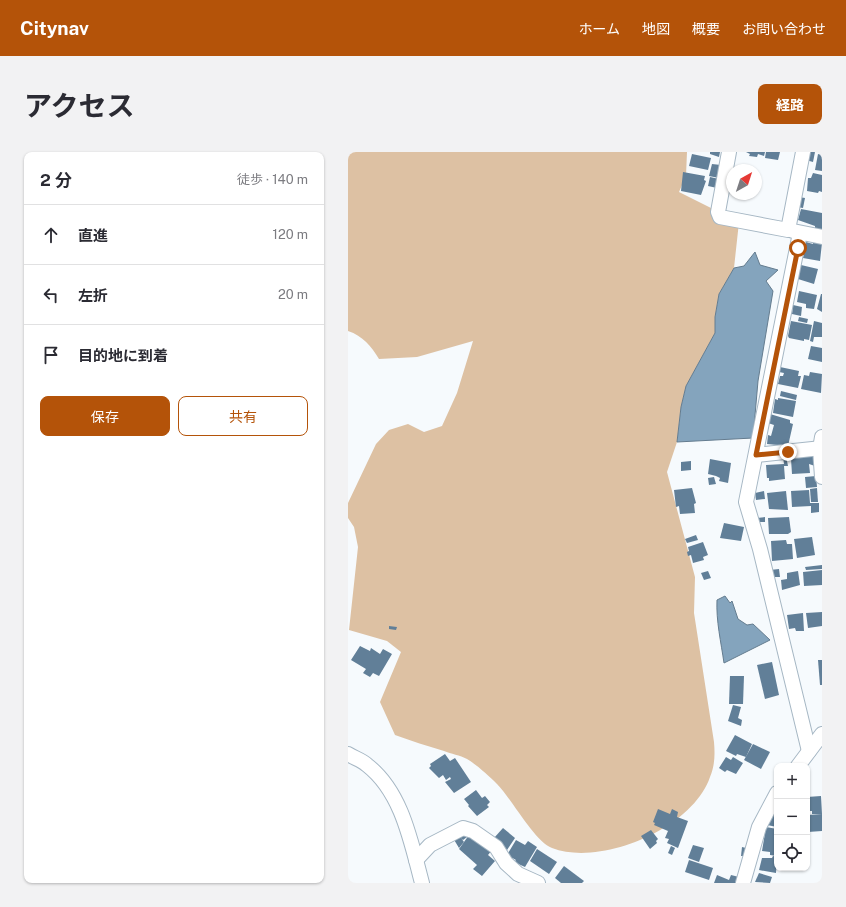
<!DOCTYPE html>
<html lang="ja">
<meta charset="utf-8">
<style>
body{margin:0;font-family:"Public Sans","Noto Sans JP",sans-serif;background:#f2f2f3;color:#2b2b33}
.controls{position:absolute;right:12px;bottom:12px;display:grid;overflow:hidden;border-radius:8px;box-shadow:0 1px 3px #0004}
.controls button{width:36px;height:36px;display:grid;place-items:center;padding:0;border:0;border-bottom:1px solid #e1e1e2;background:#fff;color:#2b2b33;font:20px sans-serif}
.compass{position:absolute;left:378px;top:12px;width:36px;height:36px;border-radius:50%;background:#fff;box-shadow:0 1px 3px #0004;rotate:39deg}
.stop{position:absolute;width:12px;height:12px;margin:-9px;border:3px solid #b45309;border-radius:50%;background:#fff}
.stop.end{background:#b45309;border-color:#fff;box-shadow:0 1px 4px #0008}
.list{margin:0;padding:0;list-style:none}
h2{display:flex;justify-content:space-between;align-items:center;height:52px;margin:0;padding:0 16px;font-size:17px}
h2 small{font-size:13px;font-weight:400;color:#7c7c81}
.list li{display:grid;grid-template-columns:26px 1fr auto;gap:12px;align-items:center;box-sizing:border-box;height:60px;padding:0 16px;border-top:1px solid #e1e1e2}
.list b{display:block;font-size:15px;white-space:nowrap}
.list em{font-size:13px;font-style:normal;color:#7c7c81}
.actions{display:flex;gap:8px;padding:12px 16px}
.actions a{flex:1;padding:9px 0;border:1px solid #b45309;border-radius:8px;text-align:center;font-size:14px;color:#b45309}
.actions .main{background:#b45309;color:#fff}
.icon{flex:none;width:22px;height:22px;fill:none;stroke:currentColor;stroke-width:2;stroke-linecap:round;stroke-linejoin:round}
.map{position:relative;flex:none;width:474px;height:731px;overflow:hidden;border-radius:8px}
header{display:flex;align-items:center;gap:24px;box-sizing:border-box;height:56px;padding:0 20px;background:#b45309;color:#fff}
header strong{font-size:19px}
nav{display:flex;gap:22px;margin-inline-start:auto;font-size:14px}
.intro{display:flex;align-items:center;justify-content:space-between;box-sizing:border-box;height:96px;padding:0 24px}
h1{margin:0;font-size:28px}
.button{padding:10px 18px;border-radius:8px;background:#b45309;color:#fff;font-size:14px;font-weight:700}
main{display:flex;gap:24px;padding:0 24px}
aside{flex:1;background:#fff;border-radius:8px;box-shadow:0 1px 3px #0004}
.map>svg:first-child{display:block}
.forest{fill:#ddc1a3}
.water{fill:#84a4bd;stroke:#647c8f}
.building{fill:#617f98}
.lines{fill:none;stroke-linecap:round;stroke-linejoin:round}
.minor-casing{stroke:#a6b7c4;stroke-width:16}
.minor{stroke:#fff;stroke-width:14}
.route{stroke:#b45309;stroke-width:5}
</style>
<header>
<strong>Citynav</strong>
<nav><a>ホーム</a><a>地図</a><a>概要</a><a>お問い合わせ</a></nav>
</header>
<div class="intro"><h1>アクセス</h1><a class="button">経路</a></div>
<main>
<aside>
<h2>2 分<small>徒歩 · 140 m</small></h2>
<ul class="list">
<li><svg class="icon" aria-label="ahead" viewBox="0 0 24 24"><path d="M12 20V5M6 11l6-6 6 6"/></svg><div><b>直進</b></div><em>120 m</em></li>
<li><svg class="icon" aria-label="left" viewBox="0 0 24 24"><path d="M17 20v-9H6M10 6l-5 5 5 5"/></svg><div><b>左折</b></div><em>20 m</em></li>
<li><svg class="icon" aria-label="arrive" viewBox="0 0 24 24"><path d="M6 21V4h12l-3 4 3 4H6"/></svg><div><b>目的地に到着</b></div></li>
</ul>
<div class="actions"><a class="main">保存</a><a>共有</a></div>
</aside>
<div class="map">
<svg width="474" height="731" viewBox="0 0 474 731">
<rect width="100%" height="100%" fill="#f6fafd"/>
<path class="forest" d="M0,0H339L338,24L331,40L391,70L386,116L371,142L367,165V181L338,234L333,255L329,290L319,320L347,425L346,461L366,590C367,602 367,613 362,625C345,676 253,715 204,696C187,690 163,646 149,632C141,624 129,613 119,607C112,603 103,602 96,599C80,594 63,589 47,583L32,550L53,500L39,489L1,478L10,395L6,375L0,366V351L28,292L41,278L60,272L76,280L94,274L109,241L125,189L69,205L31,207C23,194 15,184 0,179Z"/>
<g class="water">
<path d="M407,100L412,113L430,118L418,129L425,139L410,229L405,286L329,290L333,255L338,234L367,181V165L371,142L386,116L396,114Z"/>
<path d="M377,444L382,451L384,449L390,467L399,473L405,472L422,488L376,511C373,490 368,469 369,448Z"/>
</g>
<g class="building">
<path d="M362,0H372L371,5L362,2Z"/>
<path d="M398,0H417L416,4L410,2L409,5L401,4L402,2Z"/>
<path d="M418,0H432L430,8L417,6Z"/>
<path d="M459,0H467L465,10L458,8Z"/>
<path d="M344,2L363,6L360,18L341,14Z"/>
<path d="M470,2L474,3V19L467,18Z"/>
<path d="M364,12L373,13L371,26L361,24Z"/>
<path d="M335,20L357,24L356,28L358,29L353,43L333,39Z"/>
<path d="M465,21L474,23V40L471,39L470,41L459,39L460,26H463Z"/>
<path d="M362,25L371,27L369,36L360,34Z"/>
<path d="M451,45L457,46L455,56L449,55Z"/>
<path d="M453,57L474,61V79L467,78V74L450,68Z"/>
<path d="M465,88L474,91L472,109L455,106L458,90L465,92Z"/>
<path d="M453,113L470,117L466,132L450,127Z"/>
<path d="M451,139L469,143L466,157L458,156V152L449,150Z"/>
<path d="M473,142H474V160L469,157Z"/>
<path d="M445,153L454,155L453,164L444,162Z"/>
<path d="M451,165L460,167L459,171L450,169Z"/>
<path d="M443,169L464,173L461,188L456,187V189L441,186L440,184Z"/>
<path d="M466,169L474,171V185H466L465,190L462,189Z"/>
<path d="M463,194L474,196V210L460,207Z"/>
<path d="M432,215L451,219L450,224H453L450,236L430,232L432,224H435L436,221L431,220Z"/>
<path d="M462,220L474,222L473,241L453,237L456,223L461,224Z"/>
<path d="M433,239L449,243L448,248L432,244Z"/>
<path d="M430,246L448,249L445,265L425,261L427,247L430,248Z"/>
<path d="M422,262L442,268V271L445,272L440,294L419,292L420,283L423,284L426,273L420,271Z"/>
<path d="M463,303L465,305L467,314L461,312L462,321L444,322L443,307L441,308L440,304Z"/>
<path d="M438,304L440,314H436L437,327L421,329V326H419L418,313L436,312L435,305Z"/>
<path d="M362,307L383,311L380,331L371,329L372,326L368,324L360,322Z"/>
<path d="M343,309V318L333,319V310Z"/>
<path d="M468,324L469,335L458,336L457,325Z"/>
<path d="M366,325L368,332L361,333L360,326Z"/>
<path d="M344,336L348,351L346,352L347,361L332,362L331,354L328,355L326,338Z"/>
<path d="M469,336L470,350H463L462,337Z"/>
<path d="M461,338L462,351H471V360L463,361V354L444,355L443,339Z"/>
<path d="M416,339L417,347L408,348L407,341Z"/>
<path d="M438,339L440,358L421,357L419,341Z"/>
<path d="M417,365V370H409V366Z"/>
<path d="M441,365L443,380L440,382H421L420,366Z"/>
<path d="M376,371L396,375L393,389L372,386Z"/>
<path d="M348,383L350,388L339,391L337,387Z"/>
<path d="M464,385L467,403L449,406L446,387Z"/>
<path d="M438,388L439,392H444L445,407L424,409L423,389Z"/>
<path d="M355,390L360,403L355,405L356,408L345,411L343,403L340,404L339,400L341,399L340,395Z"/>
<path d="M474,413V417L458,418L457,415Z"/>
<path d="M431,417L432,425H423L422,418Z"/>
<path d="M474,418V433L456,434L455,420Z"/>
<path d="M360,419L363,426L356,428L353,421Z"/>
<path d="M450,419L452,433L434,438L433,428L439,427V421Z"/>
<path d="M474,460V474L460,476L458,461Z"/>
<path d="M455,461L456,479H448L447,476L441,477L439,463Z"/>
<path d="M41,474L49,475L48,478L41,477Z"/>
<path d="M12,494L22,499L23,496L32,502L35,497L44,502L31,524L25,521L22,525L15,521L18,517L3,508Z"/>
<path d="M470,508H474V533H472Z"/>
<path d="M424,510L431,543L417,547L409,513Z"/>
<path d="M382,524H396L395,552H381Z"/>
<path d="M385,553L393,555L390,566L394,568L393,574L380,569Z"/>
<path d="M387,583L404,592L398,605L389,602L388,604L378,599Z"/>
<path d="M405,592L422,600L413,617L396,608Z"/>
<path d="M97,602L102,609L107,606L123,630L106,641L97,630L103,627L102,625L98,628L95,623L91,626L81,616L83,614L82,612Z"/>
<path d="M378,605L383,608L385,605L395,611L388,622L379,618L377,620L371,616Z"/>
<path d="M128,638L134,646L137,644L142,650L139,653L141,655L129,664L120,654L121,653L116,647Z"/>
<path d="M473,644L474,662H464V659H459V645Z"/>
<path d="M310,657L322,662L324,657L330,660L329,665L340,669L330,696L319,691L321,687L317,686L320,679L306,673L307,671L305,670Z"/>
<path d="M474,662V679L460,680L459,663Z"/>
<path d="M422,663L427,664L426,667L429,668V675L419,673Z"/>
<path d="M418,675L429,677V704L422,703V700L414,699Z"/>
<path d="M155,676L167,686L159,698L146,686Z"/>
<path d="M303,678L310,687L308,689L309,691L302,697L293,684Z"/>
<path d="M116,680L119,685L115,688L113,686L116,690L111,696L105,686Z"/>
<path d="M121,683L144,698L140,703L147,709L134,724L125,717L129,713L111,697Z"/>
<path d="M168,688L177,693L180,689L189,695L177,715L166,710L168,708L159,703Z"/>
<path d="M345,693L356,696L351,710L340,706Z"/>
<path d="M323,694L327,696L324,703L320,701Z"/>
<path d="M394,695L398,696L397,704H393Z"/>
<path d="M189,697L209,710L201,722L182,709Z"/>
<path d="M425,704L429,705L428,721L411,718L414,706H424Z"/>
<path d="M341,708L365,716L361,728L337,720Z"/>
<path d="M216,714L236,729L234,731H213L207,726Z"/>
<path d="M411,721L424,725L422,731L407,730Z"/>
<path d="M369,723L381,728L383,723L391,725L389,731H366Z"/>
</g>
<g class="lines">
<defs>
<g id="minor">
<path d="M381,0L370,60L372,65L440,78L455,0"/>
<path d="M445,79L474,85"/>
<path d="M452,81L398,350L412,397L461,599"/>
<path d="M474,285L472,297L474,325"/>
<path d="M408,303L474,296"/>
<path d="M0,602C6,606 14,608 19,613C54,640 63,690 74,731"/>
<path d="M450,614L474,582"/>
<path d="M68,708L82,693L115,676L125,679L148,695L158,711L170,722L190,731"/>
<path d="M395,731L411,675L429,641"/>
</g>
</defs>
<use href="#minor" class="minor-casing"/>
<use href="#minor" class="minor"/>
</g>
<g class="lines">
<path class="route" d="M440,300L408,303L450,96"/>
</g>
</svg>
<div class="controls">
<button>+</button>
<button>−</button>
<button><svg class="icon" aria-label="locate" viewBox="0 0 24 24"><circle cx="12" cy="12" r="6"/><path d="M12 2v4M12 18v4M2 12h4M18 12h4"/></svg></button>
</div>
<svg class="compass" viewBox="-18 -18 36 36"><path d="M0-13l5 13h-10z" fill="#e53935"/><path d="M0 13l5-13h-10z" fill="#7c7c81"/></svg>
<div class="stop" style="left:450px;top:96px"></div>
<div class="stop end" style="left:440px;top:300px"></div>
</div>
</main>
